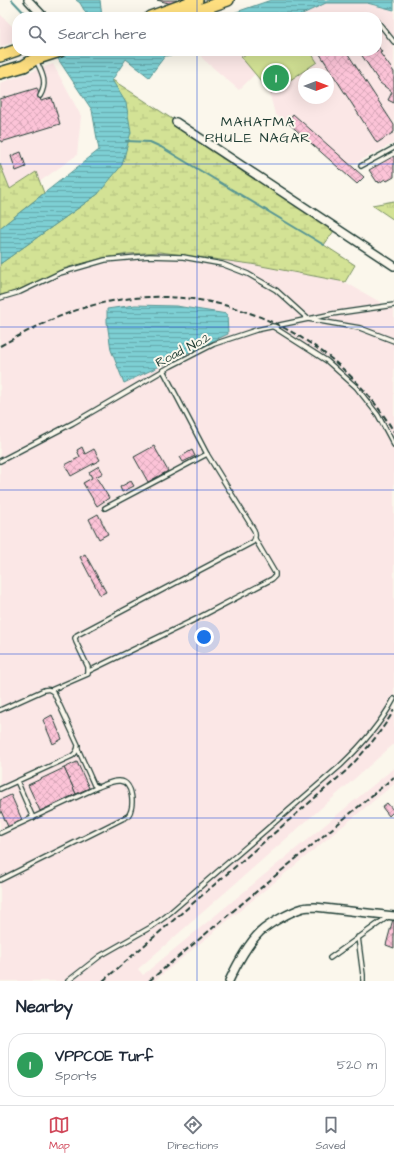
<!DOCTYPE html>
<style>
body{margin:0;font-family:"Architects Daughter",sans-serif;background:#f6f6f7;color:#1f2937}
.compass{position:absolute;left:298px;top:68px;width:36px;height:36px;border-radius:50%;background:#fff;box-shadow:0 4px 16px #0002;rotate:90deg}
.you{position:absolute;left:204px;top:637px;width:14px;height:14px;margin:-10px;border:3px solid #fff;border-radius:50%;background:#1a73e8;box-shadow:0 0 0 6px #1a73e833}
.badge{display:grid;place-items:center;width:26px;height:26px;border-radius:50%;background:#d1495b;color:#fff;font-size:13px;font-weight:700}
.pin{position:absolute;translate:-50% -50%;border:2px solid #fff;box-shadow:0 1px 4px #0006}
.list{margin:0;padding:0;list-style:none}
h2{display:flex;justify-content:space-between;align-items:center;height:52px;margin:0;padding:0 16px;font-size:17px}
h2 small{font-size:13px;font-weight:400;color:#747a83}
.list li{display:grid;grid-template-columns:26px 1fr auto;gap:12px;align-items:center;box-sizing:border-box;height:64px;margin:0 8px 8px;padding:0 8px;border:1px solid #e0e1e3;border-radius:16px}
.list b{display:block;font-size:15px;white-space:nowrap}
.list p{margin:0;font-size:13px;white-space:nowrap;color:#747a83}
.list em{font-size:13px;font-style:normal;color:#747a83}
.icon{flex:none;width:22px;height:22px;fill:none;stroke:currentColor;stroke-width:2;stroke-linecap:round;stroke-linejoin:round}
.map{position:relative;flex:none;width:394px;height:981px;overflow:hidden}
.search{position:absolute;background:#fff;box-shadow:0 4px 16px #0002;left:12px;right:12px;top:12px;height:44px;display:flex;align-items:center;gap:10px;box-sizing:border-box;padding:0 14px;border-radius:16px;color:#747a83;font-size:15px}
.sheet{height:124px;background:#fff}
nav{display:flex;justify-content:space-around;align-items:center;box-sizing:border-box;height:56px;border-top:1px solid #e0e1e3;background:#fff;font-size:11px;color:#747a83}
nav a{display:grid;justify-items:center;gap:2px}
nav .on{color:#d1495b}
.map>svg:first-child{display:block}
.built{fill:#fbe7e6;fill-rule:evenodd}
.wetland{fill:url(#wetland-marsh);stroke:#799064}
.park{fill:url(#park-tufts);stroke:#799064}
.pitch{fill:#d3e295;stroke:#799064}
.water{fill:url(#water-rules);stroke:#579593}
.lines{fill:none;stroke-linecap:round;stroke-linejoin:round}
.stream{stroke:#579593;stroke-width:2}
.building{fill:url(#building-cross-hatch);stroke:#1f3d34}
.service-casing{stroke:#1f3d34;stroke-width:6}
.minor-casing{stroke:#1f3d34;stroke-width:10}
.primary-casing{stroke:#1f3d34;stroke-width:14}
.service{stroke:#fbf7ec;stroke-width:3.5}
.minor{stroke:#fbf7ec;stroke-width:7}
.primary{stroke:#fedf80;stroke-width:11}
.rail{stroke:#1f3d34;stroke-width:2;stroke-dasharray:6 3;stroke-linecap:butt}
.grid{fill:none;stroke:#1d4ed8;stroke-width:1;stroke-opacity:0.55}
.labels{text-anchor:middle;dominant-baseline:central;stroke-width:4;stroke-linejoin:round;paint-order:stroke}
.street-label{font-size:13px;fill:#1f3d34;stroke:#fbf7ec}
.neighbourhood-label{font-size:14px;letter-spacing:1px;fill:#1f3d34;stroke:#fbf7ec}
</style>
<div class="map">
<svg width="394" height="981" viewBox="0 0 394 981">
<defs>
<pattern id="wetland-marsh" width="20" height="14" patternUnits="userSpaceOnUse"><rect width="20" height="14" fill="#d3e295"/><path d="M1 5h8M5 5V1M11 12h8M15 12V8" fill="none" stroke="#b5c381"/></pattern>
<pattern id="park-tufts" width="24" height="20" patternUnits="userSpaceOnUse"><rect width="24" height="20" fill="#d3e295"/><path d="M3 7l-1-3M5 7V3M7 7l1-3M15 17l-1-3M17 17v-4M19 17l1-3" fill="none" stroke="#b5c381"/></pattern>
<pattern id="water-rules" width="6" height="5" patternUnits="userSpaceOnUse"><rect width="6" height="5" fill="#7dcfd3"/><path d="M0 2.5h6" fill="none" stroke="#66a9ac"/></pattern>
<pattern id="building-cross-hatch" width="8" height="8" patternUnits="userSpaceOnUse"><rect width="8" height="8" fill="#fcc3d7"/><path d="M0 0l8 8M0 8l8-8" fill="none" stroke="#d8a8b9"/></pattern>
</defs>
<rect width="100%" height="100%" fill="#fbf7ec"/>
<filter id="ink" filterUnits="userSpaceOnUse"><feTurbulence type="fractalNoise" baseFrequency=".025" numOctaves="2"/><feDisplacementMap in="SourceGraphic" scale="8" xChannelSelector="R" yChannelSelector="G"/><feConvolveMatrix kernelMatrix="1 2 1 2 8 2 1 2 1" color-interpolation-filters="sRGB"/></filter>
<g filter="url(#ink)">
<g class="built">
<path d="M326,3H367L394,10V143L348,167L275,114L267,84L255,74L239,90L203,59L198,51H377V17H296ZM304,74H328V98H304Z"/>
<path d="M0,14L17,31V41L0,47Z"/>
<path d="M53,64L81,116L77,155L0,210V83Z"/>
<path d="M160,252L251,264L345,282L394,310V744L138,969L143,975L394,768V784L154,981H0V295L14,292L69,267L100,259L128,254Z"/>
</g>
<g class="wetland">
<path d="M111,79L142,99L336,228L324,245L355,265L345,282L251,264L160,252L128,254L100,259L69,267L14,292L0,295V264L98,194Z"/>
<path d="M0,164L10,189L36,172L44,193L0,228Z"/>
</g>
<path class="park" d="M394,201V220L372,205Z"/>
<path class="pitch" d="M252,51H310L317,62L271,93L241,57Z"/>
<g class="water">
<path d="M76,0H100L102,17H88L80,3Z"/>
<path d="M271,0H394V10L367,3H326L296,17H222Z"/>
<path d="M73,51H197L165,56L149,77L126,59L112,80L126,103L131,132L122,165L98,194L0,264V228L99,150L92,110L56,56Z"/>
<path d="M135,305L176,306L227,314L228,334L124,383L111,350L107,322V309Z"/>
</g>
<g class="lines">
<g class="stream">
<path d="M12,0L28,17"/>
<path d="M126,141L150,142L161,147L324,245"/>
</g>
</g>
<g class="building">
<path d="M157,0H177L176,5Z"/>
<path d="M377,45L382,52L380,53L394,72V103L388,100L392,92L380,83L359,51H377Z"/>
<path d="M318,51H346L394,125V132L377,143Z"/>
<path d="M37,88L41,101L52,98L60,124L1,142L0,138V99Z"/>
<path d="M293,114L364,177L357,184L287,122Z"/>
<path d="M21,152L26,167L16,171L11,156Z"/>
<path d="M394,156V177L387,181L385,179L379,183L378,181L377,182L369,170Z"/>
<path d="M154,446L168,471L148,482L134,457Z"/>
<path d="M82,447L85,454L94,449L100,460L71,476L65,465L80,457L77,450Z"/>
<path d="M192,450L195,456L183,462L180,457Z"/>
<path d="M99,466L103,473L96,477L109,498L97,506L83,483L92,478L89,472Z"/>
<path d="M131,481L134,486L122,492L120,487Z"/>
<path d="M98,514L108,534L99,539L89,519Z"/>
<path d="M85,554L106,592L100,595L80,557Z"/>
<path d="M52,715L62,739L53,744L43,720Z"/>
<path d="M77,762L89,788L76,794L64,768Z"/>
<path d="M64,768L76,794L40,811L28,785Z"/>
<path d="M11,795L23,822L9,829L0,809V800Z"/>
<path d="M387,803L394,811L389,816L382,807Z"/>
<path d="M393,919H394V948L386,945Z"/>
</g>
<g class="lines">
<defs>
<g id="service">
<path d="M378,22L394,42"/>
<path d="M36,60C42,73 48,82 40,96"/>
<path d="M361,166L394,148"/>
<path d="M0,298L20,292L60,273L105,260L149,256L183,257L222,264L248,274L276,290L308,319L360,328L394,341"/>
<path d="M272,326L327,361L356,387L378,415L394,445"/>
<path d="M0,461L73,423L171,366L214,344L256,330L332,314L394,305"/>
<path d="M105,508L207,454"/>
<path d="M89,671L198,618L272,579L275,576V573L255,539"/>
<path d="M51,690L88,674V667L76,642L75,638L77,635L253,542C256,538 256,535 254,530L207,454L163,370"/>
<path d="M0,710L44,690C48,689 50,689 54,693L78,745C78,750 76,753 72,756L0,789"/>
<path d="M17,781L33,818"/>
<path d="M0,833L98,787"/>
<path d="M0,880L128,816C135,807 133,782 120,781C113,780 104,785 98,787L94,785L78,749"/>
<path d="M358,937L363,975V981"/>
<path d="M330,958L389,916"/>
<path d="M68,981L100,956L151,927L165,917L340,766C361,746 380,725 394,699"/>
</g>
<g id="minor">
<path d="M28,0L44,17"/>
<path d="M176,122L394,266"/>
<path d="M229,981C237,964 247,945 260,932C270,923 290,912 303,908C307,907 311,907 315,907L394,916"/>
</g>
<g id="primary">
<path d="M150,17L197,0"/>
<path d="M179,17L228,0"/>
<path d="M0,56L17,50"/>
<path d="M0,73L24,66L35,59L60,51"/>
</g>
</defs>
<use href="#service" class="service-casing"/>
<use href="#minor" class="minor-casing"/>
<use href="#primary" class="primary-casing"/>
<use href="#service" class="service"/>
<use href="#minor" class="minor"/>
<use href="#primary" class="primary"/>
<g class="rail">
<path d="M0,346C36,326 72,308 112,301C222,281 338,335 394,432"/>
<path d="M103,981L346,771C364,752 381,733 394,710"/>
<path d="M149,981L394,777"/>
</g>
</g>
</g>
<path class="grid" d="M197,0V17M197,51V981M0,164H394M0,327H394M0,490H394M0,654H394M0,818H394"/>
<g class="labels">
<g class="street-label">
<text transform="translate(183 350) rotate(-27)">Road No.2</text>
</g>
<g class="neighbourhood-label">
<text x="258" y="122">MAHATMA<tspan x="258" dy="16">PHULE NAGAR</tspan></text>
</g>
</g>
</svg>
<svg class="compass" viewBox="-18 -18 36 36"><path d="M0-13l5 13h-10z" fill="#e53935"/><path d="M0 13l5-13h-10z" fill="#747a83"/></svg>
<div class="you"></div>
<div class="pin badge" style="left:276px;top:78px;background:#2e9e5b">1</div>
<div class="search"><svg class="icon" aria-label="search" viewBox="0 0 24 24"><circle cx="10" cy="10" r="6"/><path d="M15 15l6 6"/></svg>Search here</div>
</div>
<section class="sheet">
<h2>Nearby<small></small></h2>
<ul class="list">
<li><span class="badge" style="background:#2e9e5b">1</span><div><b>VPPCOE Turf</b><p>Sports</p></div><em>520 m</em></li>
</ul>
</section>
<nav>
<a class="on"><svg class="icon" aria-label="map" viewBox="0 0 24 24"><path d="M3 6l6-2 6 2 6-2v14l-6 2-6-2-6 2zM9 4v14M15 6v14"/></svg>Map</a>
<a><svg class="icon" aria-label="directions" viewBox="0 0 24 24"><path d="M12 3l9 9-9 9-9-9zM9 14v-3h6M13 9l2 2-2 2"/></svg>Directions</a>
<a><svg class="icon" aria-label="saved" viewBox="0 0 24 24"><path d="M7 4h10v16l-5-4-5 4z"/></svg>Saved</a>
</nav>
